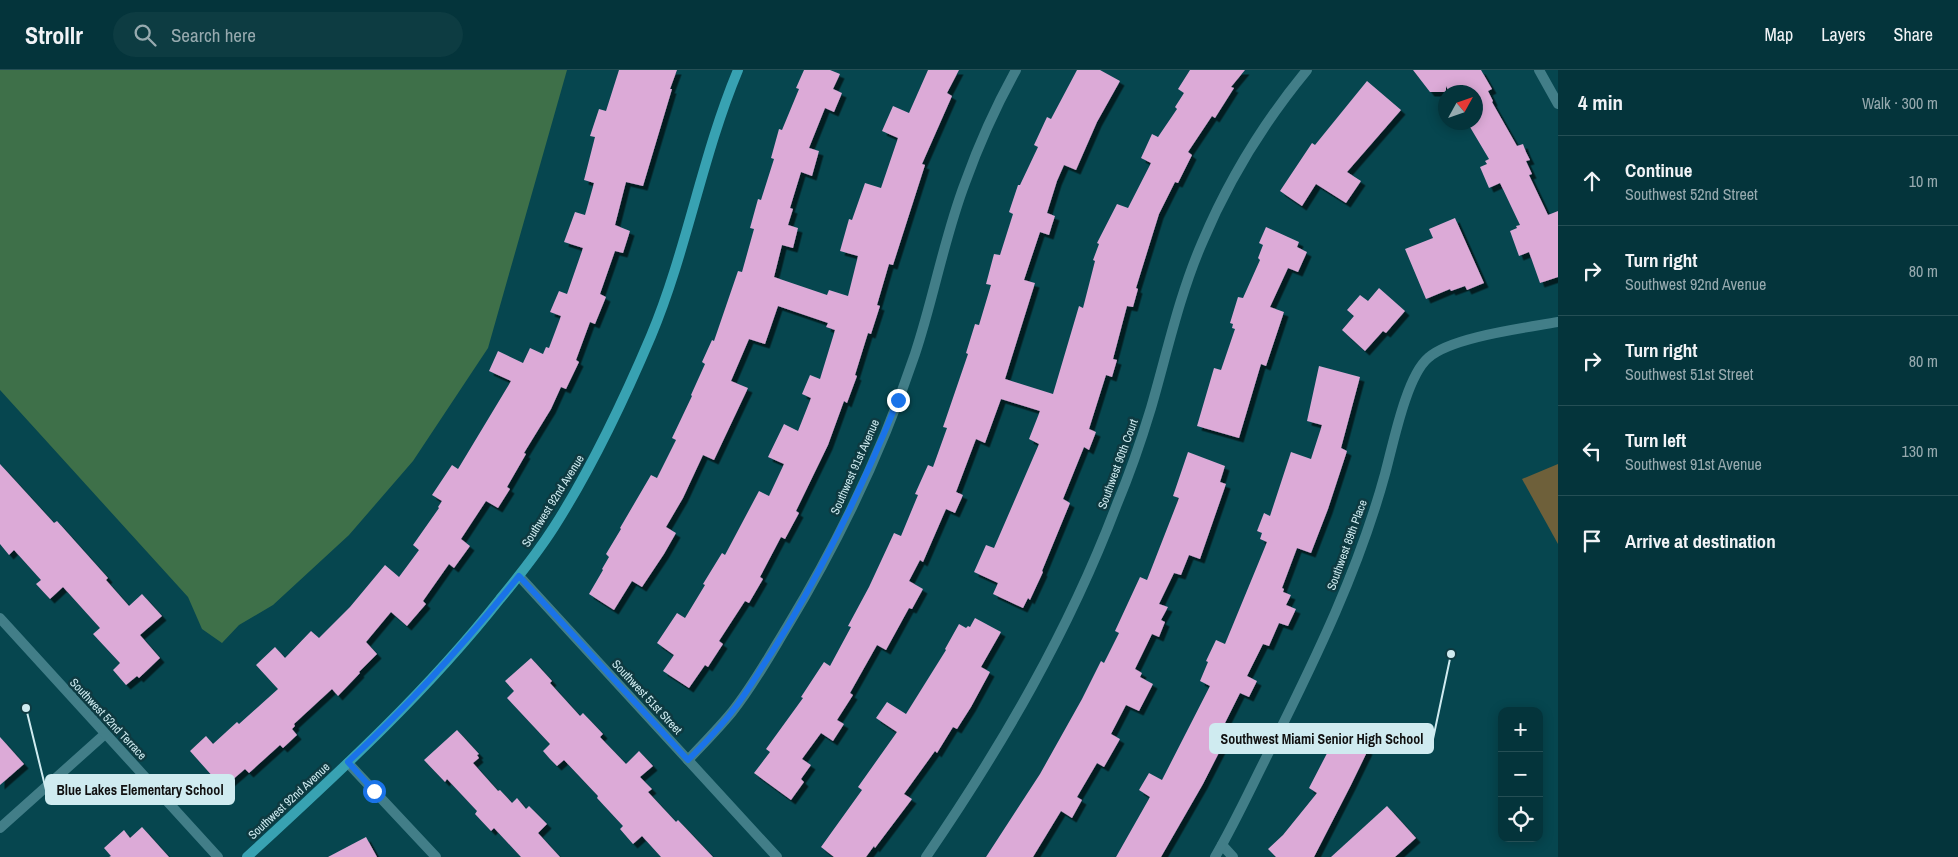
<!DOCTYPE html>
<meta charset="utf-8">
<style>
body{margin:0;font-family:"Archivo Narrow",sans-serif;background:#0d3c42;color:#f1f3f6}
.controls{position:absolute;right:15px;bottom:15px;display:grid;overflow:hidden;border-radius:10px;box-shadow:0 2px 12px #0003}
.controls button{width:45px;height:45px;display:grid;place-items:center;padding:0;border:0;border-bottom:1px solid #254f55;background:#04343b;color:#f1f3f6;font:25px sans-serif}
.compass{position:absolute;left:1438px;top:15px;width:45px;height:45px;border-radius:50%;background:#04343b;box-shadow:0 2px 12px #0003;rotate:50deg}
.stop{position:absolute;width:15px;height:15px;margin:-11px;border:4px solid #1a73e8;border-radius:50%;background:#fff}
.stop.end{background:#1a73e8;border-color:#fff;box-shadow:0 1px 5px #0008}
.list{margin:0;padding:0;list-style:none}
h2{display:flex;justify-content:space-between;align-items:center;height:65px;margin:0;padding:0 20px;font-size:21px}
h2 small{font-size:16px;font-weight:400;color:#97aaaf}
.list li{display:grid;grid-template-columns:32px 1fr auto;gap:15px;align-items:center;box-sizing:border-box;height:90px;padding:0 20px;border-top:1px solid #254f55}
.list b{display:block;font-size:19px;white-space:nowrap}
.list p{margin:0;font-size:16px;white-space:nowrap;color:#97aaaf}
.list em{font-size:16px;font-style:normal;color:#97aaaf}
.icon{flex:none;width:28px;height:28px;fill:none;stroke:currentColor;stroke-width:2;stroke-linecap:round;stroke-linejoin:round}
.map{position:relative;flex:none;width:1558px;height:787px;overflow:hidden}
header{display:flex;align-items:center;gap:30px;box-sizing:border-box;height:70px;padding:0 25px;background:#04343b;border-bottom:1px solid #254f55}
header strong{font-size:24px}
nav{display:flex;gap:28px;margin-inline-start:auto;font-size:18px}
.search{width:350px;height:45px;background:#0d3c42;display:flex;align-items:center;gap:12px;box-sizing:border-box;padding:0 18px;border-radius:28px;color:#97aaaf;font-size:19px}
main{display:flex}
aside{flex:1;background:#04343b}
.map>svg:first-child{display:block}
.green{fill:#6e603a}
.water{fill:#3e7049}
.building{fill:#dcaad7;filter:url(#shadow)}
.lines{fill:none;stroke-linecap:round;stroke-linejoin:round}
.lane{stroke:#427e88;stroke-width:10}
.street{stroke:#427e88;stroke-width:10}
.secondary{stroke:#38a2b2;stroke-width:10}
.route{stroke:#1a73e8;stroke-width:6}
.labels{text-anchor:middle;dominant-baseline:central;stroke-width:5;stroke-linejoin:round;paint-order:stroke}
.street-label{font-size:12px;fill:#cfebf0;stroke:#0e3a41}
.leader{fill:none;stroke:#cfebf0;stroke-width:2}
.callout-dot{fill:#cfebf0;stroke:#0e3a41;stroke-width:2}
.callout{fill:#cfebf0;stroke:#cfebf0;stroke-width:2}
.callout-label{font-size:14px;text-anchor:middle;font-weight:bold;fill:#111}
</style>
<header>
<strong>Strollr</strong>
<div class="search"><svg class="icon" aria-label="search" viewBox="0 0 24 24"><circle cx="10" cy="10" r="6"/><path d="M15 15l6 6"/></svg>Search here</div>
<nav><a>Map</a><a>Layers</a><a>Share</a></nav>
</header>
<main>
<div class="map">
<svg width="1558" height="787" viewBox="0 0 1558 787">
<defs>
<filter id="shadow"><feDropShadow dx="4.5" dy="4.5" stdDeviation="0" flood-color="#0009"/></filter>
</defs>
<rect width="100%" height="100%" fill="#06464f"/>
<path class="green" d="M1558,394V474L1522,409Z"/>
<path class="water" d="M0,0H567L488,278L413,391L349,465L273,535L239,555L222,573L202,559L188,527L0,320Z"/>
<g class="building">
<path d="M619,0H677L670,19H672L643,116L626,112L615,155L630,161L623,183L615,181L600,224L606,227L595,254L590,252L576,290L579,292L566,319L561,317L551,339L524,383L526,384L507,417L510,419L498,438L486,431L461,469L470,476L454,498L449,494L423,531L426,534L407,556L391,542L366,572L377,584L359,602L360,603L338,626L332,619L294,654L295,656L292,659L297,665L283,678L280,675L249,703L245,699L223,718L190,681L206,666L213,674L237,652L239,654L278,619L256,595L275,577L285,588L311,561L319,568L350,537L385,495L399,507L419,480L413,475L439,438L438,437L442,431L432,425L452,395L458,399L511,311L489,301L498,281L523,293L530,278L543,284L546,277L549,278L561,246L550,242L559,221L567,224L583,178L564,172L575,142L585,145L594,113L584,110L595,67L590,66L599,39L606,41Z"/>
<path d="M804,0H830L840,4L833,19L842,23L834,42L825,38L809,78L819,81L812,106L801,102L790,138L793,139L788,155L798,158L793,178L782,175L774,207L827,225L829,220L848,226L858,186L840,181L849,149L852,150L865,113L881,118L898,68L882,61L893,36L909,43L928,0H959L947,23L952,26L922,94L925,95L893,195L889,194L877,235L880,236L871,264L868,263L855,305L857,306L847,333L844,331L828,375L796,441L799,443L785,469L781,467L760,507L763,509L749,533L745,531L719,571L723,574L708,597L705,595L689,618L663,601L674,585L657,573L677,543L685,548L705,515L703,514L722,483L725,485L759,421L769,426L784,394L768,387L784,354L798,361L811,328L802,324L810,305L820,309L835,260L826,257L828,253L778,236L765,274L749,269L731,311L748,318L714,390L703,385L683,428L666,457L676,463L664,484L642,517L632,511L614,540L589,524L603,500L602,499L609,487L606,484L621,459L620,458L651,405L657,408L676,370L672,368L692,326L691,325L705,294L702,292L712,270L714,271L738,201L742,202L754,159L750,158L758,129L761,130L774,89L771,88L779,59L782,60L799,19L796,18Z"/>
<path d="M1077,0H1100L1120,11L1097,52L1076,100L1064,95L1057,111L1047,143L1055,146L1052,155L1049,165L1040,162L1024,210L1035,213L1005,309L1053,324L1079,236L1083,238L1095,191L1093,190L1099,174L1097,173L1117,134L1128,138L1151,93L1141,88L1152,64L1158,67L1177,39L1175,37L1184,23L1178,19L1190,0H1245L1231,17L1234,18L1215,48L1212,46L1188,82L1192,85L1178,113L1175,112L1159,144L1136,218L1138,219L1133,237L1127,236L1113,289L1117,290L1112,307L1106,305L1089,359L1096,362L1089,380L1084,377L1063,429L1070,433L1042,501L1043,502L1030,530L1028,528L1023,538L993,524L998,513L974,502L986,475L994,478L1039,374L1029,369L1040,341L1001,329L985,373L976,369L956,422L963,425L955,443L946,439L923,492L920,490L909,511L923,519L912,539L909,538L886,580L877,575L850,623L853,625L837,650L844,654L833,671L821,663L802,689L811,695L801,709L804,712L791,730L754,703L770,682L766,679L803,628L801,627L824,592L830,596L851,557L848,556L869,517L894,463L901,466L918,425L915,424L928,395L933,397L947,358L943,357L968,284L966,283L975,254L979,255L991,215L986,214L994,184L1000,185L1013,144L1009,142L1018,115H1020L1038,77L1034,75L1047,47L1051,49Z"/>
<path d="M1413,0H1481L1492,19L1488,21L1493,31L1492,32L1517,76L1523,74L1526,82L1530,90L1526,91L1532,104L1529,105L1548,145L1558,141V207L1540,213L1529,182L1519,186L1510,161L1517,158L1516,156L1520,155L1500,113L1489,118L1480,97L1487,94L1485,91L1489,89L1467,52H1476V22H1449L1446,16V22H1430Z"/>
<path d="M1367,11L1401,40L1347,102L1361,111L1346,133L1316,114L1302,136L1280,121L1312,73L1315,75Z"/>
<path d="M1455,148L1484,213L1467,220L1465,216L1451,221L1450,219L1426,229L1405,179L1433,168L1429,159Z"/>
<path d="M1266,157L1299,172L1297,177L1307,182L1298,202L1288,198L1270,237L1284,242L1266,296L1261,294L1239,368L1197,356L1214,298L1221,300L1235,259L1232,258L1233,254L1230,253L1238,227L1243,228L1260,190L1258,188L1263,175L1259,173Z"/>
<path d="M1379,218L1405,241L1386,263L1383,261L1365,281L1342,260L1354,246L1347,240L1360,225L1368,231Z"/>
<path d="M1319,296L1360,307L1341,378L1347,381L1328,439L1311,483L1297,478L1282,518L1284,519L1283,522L1291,525L1286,535L1296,539L1288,556L1279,553L1269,576L1263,574L1247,606L1257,611L1249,627L1240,623L1222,659L1229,663L1203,714L1161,787H1116L1150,727L1139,720L1149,703L1162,710L1210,616L1200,611L1208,592L1206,591L1216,570L1225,574L1258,494L1267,472L1260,469L1262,463L1257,461L1264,443L1270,446L1291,382L1311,389L1322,355L1307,351Z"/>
<path d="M1188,382L1225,396L1220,412L1226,414L1200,489L1189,485L1181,505L1174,503L1159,534L1168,537L1161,550L1165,552L1159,567L1152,564L1135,599L1142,603L1140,607L1153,614L1139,641L1126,635L1111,664L1120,669L1104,697L1097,693L1077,727L1082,730L1072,748L1061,741L1033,787H986L1040,704L1082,629L1101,591L1104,593L1119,563L1115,561L1140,507L1147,510L1179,428L1173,426Z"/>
<path d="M0,394L54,453L57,451L108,508L106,510L129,536L142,524L162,546L140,565L160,588L139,608L137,606L126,615L113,600L120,593L93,564L100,558L63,517L50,529L36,514L41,510L14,480L9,485L0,474Z"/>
<path d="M975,548L1001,562L981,597L990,602L971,637L957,659L953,657L937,683L935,681L904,724L912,729L875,778L874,776L866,787H834L821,777L862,720L858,717L897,662L876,648L887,632L906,644L946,580L945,579L959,554L966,558L968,556L970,557Z"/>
<path d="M531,588L552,611L550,613L580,646L583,643L603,664L600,667L626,694L639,681L653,696L640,707L652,719L648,722L676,752L678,750L713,787H661L642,766L633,774L620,759L623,756L597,728L598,726L564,690L557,696L550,689L543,681L550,674L507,628L514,621L505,611Z"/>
<path d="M457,660L479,684L477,685L479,688L473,693L498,721L500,720L512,733L517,728L526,739L529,736L547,754L538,763L560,787H521L494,758L491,761L475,744L477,741L447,709L445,712L424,690Z"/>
<path d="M1337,664L1368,680L1351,715L1314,787H1276L1268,779L1283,765L1317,723L1309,718Z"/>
<path d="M0,667L24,694L0,715Z"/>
<path d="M1387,736L1416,768L1395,787H1331Z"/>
<path d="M142,757L169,787H109L111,786L104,778L124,760L130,768Z"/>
<path d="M366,767L377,787H328Z"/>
</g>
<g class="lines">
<g class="lane">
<path d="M0,758L105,664"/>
<path d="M1222,775L1233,787"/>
</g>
<g class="street">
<path d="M1539,0L1558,34"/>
<path d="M519,506L777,787"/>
<path d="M0,548L218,787"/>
<path d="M688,690C703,674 718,659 732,642C753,616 770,585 787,557C839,471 883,379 915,284C934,227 944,168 965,113C979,74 996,36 1016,0"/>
<path d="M348,693L436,787"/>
<path d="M926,787C1002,676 1069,561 1117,434C1130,403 1141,371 1151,338C1167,283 1179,226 1202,173C1228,111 1264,52 1307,0"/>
<path d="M1215,787C1236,751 1253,713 1272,676C1316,588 1359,499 1385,404C1393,375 1406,307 1428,288C1451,267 1525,258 1558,252"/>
</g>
<path class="secondary" d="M247,787C336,705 425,624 500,529C519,506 538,482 554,457C593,396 623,332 651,266C687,180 702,86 738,0"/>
</g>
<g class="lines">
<path class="route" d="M374,721L348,692C410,634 466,572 519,506L688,690C704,674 720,658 734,639C748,621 759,601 772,582C822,502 862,418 898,330"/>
</g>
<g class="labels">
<g class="street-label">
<text transform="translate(1118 394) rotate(-70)">Southwest 90th Court</text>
<text transform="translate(855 397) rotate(-66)">Southwest 91st Avenue</text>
<text transform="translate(553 431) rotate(-58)">Southwest 92nd Avenue</text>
<text transform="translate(1347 475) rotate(-70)">Southwest 89th Place</text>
<text transform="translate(647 627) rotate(47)">Southwest 51st Street</text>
<text transform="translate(108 649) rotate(47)">Southwest 52nd Terrace</text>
<text transform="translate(289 731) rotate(-43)">Southwest 92nd Avenue</text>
</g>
</g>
<path class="leader" d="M1451 584L1433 669M26 638L46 720"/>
<g class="callout-dot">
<circle cx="1451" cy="584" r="5"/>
<circle cx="26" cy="638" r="5"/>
</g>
<g class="callout">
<rect x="1210" y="654" width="223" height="29" rx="5"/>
<rect x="46" y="705" width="188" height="29" rx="5"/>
</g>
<g class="callout-label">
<text x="1322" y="674">Southwest Miami Senior High School</text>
<text x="140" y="725">Blue Lakes Elementary School</text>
</g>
</svg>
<div class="controls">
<button>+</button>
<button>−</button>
<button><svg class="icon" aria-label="locate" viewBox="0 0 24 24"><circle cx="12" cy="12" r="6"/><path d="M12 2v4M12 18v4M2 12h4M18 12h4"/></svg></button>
</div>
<svg class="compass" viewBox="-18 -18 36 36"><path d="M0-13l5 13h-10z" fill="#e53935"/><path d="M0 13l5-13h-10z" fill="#97aaaf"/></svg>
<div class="stop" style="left:374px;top:721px"></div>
<div class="stop end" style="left:898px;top:330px"></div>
</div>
<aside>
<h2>4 min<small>Walk · 300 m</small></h2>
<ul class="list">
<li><svg class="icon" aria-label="ahead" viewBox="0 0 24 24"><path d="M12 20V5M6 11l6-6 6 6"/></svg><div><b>Continue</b><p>Southwest 52nd Street</p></div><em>10 m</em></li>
<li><svg class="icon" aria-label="right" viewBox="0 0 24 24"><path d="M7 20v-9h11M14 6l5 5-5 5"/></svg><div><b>Turn right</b><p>Southwest 92nd Avenue</p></div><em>80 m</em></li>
<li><svg class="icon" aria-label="right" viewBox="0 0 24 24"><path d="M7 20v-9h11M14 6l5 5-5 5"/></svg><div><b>Turn right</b><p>Southwest 51st Street</p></div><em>80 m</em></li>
<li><svg class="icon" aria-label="left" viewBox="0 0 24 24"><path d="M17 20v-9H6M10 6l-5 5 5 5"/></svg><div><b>Turn left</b><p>Southwest 91st Avenue</p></div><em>130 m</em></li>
<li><svg class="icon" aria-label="arrive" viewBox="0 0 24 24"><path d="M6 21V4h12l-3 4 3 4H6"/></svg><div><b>Arrive at destination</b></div></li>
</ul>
</aside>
</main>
